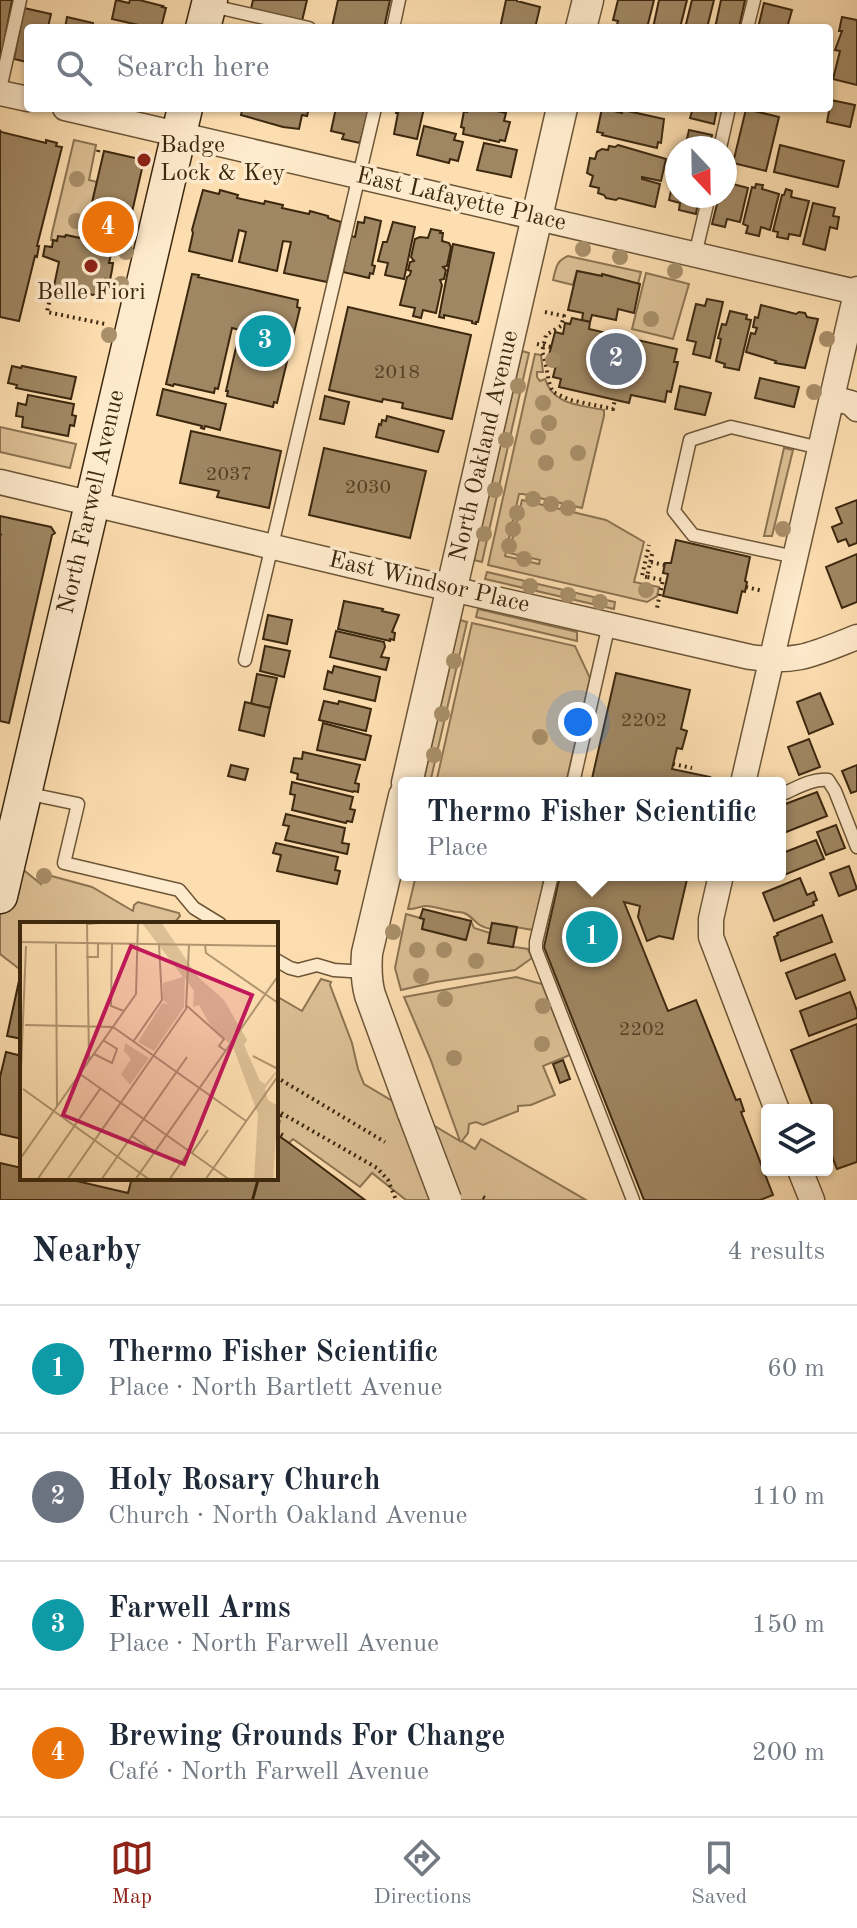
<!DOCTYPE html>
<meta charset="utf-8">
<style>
body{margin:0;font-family:"Old Standard TT",serif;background:#f2f2f3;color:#1f2937}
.controls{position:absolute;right:24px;bottom:24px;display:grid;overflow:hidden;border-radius:8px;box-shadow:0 2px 6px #0004}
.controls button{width:72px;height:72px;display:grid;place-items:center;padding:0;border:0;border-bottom:2px solid #e0e1e3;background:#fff;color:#1f2937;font:40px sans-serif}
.compass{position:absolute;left:665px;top:136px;width:72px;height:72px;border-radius:50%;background:#fff;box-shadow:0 2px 6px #0004;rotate:158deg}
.you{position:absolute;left:578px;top:722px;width:28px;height:28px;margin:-20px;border:6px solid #fff;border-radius:50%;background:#1a73e8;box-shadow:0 0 0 12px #1a73e833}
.badge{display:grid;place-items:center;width:52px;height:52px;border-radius:50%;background:#8f2418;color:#fff;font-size:26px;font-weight:700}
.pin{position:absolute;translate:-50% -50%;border:4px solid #fff;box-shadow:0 2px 8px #0006}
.popup{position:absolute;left:398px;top:777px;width:388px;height:104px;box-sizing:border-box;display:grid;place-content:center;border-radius:8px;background:#fff;filter:drop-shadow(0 2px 6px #0005);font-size:26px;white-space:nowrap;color:#747a83}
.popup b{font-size:30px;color:#1f2937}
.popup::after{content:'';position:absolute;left:50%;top:100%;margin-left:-16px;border:16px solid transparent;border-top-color:#fff}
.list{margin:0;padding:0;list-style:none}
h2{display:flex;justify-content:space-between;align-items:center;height:104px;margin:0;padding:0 32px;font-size:34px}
h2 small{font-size:26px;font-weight:400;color:#747a83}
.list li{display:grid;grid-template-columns:52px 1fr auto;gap:24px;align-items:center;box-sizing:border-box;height:128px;padding:0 32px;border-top:2px solid #e0e1e3}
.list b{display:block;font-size:30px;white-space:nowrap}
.list p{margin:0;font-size:26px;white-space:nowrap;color:#747a83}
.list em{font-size:26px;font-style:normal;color:#747a83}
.icon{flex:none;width:44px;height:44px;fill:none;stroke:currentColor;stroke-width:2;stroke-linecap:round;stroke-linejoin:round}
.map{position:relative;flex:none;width:857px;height:1200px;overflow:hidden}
.search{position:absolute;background:#fff;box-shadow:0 2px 6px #0004;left:24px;right:24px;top:24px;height:88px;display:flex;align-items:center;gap:20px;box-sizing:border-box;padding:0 28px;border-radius:8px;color:#747a83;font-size:30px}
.sheet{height:616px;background:#fff}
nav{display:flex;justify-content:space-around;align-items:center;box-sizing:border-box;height:112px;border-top:2px solid #e0e1e3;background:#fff;font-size:22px;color:#747a83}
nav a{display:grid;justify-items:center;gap:4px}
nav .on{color:#8f2418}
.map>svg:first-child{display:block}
.green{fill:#dcbf95;stroke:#8c7452;stroke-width:2}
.building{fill:#a08763;stroke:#3c280f;stroke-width:2}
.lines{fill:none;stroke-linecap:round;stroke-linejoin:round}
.service-casing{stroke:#6c5637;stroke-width:15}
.minor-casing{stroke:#6c5637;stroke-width:27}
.tertiary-casing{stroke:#6c5637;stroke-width:33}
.secondary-casing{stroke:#3c280f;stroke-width:37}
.path{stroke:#3c280f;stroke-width:4;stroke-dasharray:2 4;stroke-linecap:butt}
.service{stroke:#feeacc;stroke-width:12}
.minor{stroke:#feeacc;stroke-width:24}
.tertiary{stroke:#feeacc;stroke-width:30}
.secondary{stroke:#feeacc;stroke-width:34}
.tertiary-bridge-casing{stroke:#6c5637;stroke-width:33;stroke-linecap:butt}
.tertiary-bridge{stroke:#feeacc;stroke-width:30}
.tree{fill:#a98f6a}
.poi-dot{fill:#8f2418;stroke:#feeacc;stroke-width:3}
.labels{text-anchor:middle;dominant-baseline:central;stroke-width:7;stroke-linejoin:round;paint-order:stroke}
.number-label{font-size:20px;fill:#554024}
.poi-label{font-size:24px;fill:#3c280f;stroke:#feeacc;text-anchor:start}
.street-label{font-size:24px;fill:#3c280f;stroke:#feeacc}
.inset-road{fill:none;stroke:#b09570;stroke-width:2}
.view{fill:#c2185b;fill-opacity:0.15;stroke:#c2185b;stroke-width:4}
.inset-edge{fill:none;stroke:#3c280f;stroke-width:4}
</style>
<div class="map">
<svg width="857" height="1200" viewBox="0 0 857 1200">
<rect width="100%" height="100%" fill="#fddeb0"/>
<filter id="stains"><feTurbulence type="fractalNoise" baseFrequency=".0025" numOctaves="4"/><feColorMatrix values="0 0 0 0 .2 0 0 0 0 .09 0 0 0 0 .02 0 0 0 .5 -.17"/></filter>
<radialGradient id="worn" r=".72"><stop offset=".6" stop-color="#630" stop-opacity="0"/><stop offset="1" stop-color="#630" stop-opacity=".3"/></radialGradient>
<g class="green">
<path d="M74,140L96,145L89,180L97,182L84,239L66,235L57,241L51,240L52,233Z"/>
<path d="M568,256L641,272L638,284L603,274L602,276L577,271L573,285L553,280C556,268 556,261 568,256Z"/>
<path d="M646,273L689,284L673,339L632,329Z"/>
<path d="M522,351L529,353L482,562L474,560Z"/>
<path d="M535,354L541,355L543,372H537V377L540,381L545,379C553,405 580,405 604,410V416L582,508L523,494H519L505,556L539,564L540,560L509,553L522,500L606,520L644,542L634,582L659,587L657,596L647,602L488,565Z"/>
<path d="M0,427L76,444L70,468L0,452Z"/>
<path d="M784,448L793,450L772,536H764Z"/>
<path d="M487,572L615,602L614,609L485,579Z"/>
<path d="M478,609L577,632V641L476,617Z"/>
<path d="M460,620L467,622L430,783H423Z"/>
<path d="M472,623L575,646L590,678L566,783H436Z"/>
<path d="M0,851L41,884L44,874L92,887L133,911L134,905L138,902L179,913L180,916L175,922V924H22V983L19,981L22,971L0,954Z"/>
<path d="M416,875H545L533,930L492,923L491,929C474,926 475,917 464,913C463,912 454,912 452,911C443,910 435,906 426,906C419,906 415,910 408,909Z"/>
<path d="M406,914L424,919L422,929L465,940L471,921L474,928L490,933L489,943L528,949L532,958L515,970L436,982L401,990L395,968Z"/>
<path d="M516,977L542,984L570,1055L543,1066L555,1095L531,1105L518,1106V1111L483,1125L476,1122L469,1124L468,1133L462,1141L475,1149L481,1139L586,1200H406L372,1173L360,1187L293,1139L289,1143L276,1134V1123L279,1124L280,1121L276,1118V996L302,1011L321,979L331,982L330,985L352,1043L358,1069L364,1084L460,1141L430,1058L404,997Z"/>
</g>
<g class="building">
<path d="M0,0H12L1,60H0Z"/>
<path d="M116,0L129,3L130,0H139L163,6L162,7L166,8L161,28H152L112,19Z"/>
<path d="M253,0H307L302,21L251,9Z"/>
<path d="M338,0H390L384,28L332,27Z"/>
<path d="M506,0H517V1L540,7L535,28H500Z"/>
<path d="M618,0H654L647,28H616L618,21L613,20Z"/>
<path d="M659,0H687L680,28H653Z"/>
<path d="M692,0H714L707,28H685Z"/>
<path d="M721,0H745L739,28H715Z"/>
<path d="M764,3L792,10L787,28H758Z"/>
<path d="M24,8L51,14L48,27L49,28H28L27,62L14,59Z"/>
<path d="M67,17L93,23V28H65Z"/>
<path d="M842,17L857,20V85L833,79L840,51L835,50L842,31H839Z"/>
<path d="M831,100L855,105L850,127L827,122Z"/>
<path d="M241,108H309L307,116L302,115L299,129L283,127L241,115L242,110Z"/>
<path d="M336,108H369L360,143L342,139L344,134L331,131Z"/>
<path d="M397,108H424L417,139L394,134L398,113H396Z"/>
<path d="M468,108H483L506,113L504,121L510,122L505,141L500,140L499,142L463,134L464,128L461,127L464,111L467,112Z"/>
<path d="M602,108L622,113L623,110L664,119L661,143L658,142L657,148L602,135L603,133L597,132Z"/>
<path d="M693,108H717L714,124L690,118Z"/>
<path d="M746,109L779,117L766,171L733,163Z"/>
<path d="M424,126L456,134L454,140L463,142L458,161L450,159L449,163L417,155Z"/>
<path d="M0,130L1,132L46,143V140L57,143L56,146L62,147L37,246H39L37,257L35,256L19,321L0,317Z"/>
<path d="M689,130L712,135L709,148H685Z"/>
<path d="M484,143L517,150L511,177L477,170Z"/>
<path d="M618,145L666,159L661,181L642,177V179L660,184L655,207L619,198L616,200L606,198L604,195L598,193L599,188L590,186L593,176L587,173L590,158L595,159L597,152L602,149L608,150L609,146L615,147Z"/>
<path d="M780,145L844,161L838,187L774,172Z"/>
<path d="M104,151L144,160L127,234L123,245L84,237Z"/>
<path d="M674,177L677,178V196H699L696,214L679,210L680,203L669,200Z"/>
<path d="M725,182L748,188L740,222L727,219L725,227L712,224L719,196H725Z"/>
<path d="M756,184L763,185L762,189L779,194L770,230L761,227L759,236L746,233L748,226L743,224L752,187L755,188Z"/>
<path d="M786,189L792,191L791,197L809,201L800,236L789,234L788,239L777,237L778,232L773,231L782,195H784Z"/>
<path d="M203,190L219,194L220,190L238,195L237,198L264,204L265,201L283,205L282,208L309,214L310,211L328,216V218L341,222L327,282L284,273L291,242L283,241L277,271L239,262L246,232L239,230L232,261L189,251L193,233L192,230Z"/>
<path d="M813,203L835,208L833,216L839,217L837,229L830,227L825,250L803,244Z"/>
<path d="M365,217L381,221L372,265L375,266L373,274L370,273L369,278L343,272L351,236L355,237L358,222L364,223Z"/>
<path d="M393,222L415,227L404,279L385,275L388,263L378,261L383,242H387Z"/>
<path d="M431,229L441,231L440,233H443L442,241L449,243L451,247L447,266L443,267L446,270L444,279L440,280L442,285L436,313L423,310L421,318L413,316L415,308L400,305L407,277L410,275L411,271L408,270L410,262L414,261L411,257L415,239L420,237L428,238Z"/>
<path d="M66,235L113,245L109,263H113L112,270L110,280L105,279L102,297L54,286L59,262L43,256L45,246L52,247L53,240L57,241L58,236L65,237Z"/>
<path d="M453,244L494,253L478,322H476V324L472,323V321L444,315V318L439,317Z"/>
<path d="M577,271L602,276V274L640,284L634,313L618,309L616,320L592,315L590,322L582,320L583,313L568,310Z"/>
<path d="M192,274L199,275L198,277L298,300L297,307L300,308L277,403L274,402L273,407L227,396L228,391H226L240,330L232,328L218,389L215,388L214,393L174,384L173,386L166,384Z"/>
<path d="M707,299L723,302L710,358L693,354L696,342L687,340L696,304L705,306Z"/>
<path d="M761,305L796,314L799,312L805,313L807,317L818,319L805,368L775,363L776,361L746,352L751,333L755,334L757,328L753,327L755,317L758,318Z"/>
<path d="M348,307L471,335L452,419L402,408L403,403L383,399L382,402L329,390Z"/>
<path d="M730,311L747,315L746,319L751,320L739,370L724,367L725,364L716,361L721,339L718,338L722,324L726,325Z"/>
<path d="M572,318L590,322L589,329L677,349L674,362H678L671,392L667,391L665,402L631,395L629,403L559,387L561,379L553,377L558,357L549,355L555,332L563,334L565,323L570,324Z"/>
<path d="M12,366L21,368L22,366L76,377L71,399L16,388L17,385L8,383Z"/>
<path d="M760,378L799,387L794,407L755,398Z"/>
<path d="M680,386L711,393L705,415L675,409Z"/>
<path d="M163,389L226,404L220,430L205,426L204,429L201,428L202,426L157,415Z"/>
<path d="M28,395L74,404L72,415L76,416L74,426L70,425L68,436L22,427L23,417L16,416L18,403L26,405Z"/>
<path d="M325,396L349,402L344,424L320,419Z"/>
<path d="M387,416L444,431L438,452L376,437L379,424L381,425L382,420L386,421Z"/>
<path d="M191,431L281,451L269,508L217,497L219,491L180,483Z"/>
<path d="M324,448L426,471L410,538L309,515Z"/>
<path d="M857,500V543L849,546L846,539L838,542L832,527L842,523L836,508Z"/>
<path d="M0,516L51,527L55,533L52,535L9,723L0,721Z"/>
<path d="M676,540L750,557L745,581L747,582L745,592L742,591L737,613L663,596L668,574L663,573L665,563H671Z"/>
<path d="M857,554V602L842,608L826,567Z"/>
<path d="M344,601L383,609L382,611L399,615L392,632L395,633L394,640L390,639V641L338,629Z"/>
<path d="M268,615L292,620L287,644L263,639Z"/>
<path d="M336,631L384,642L385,647L381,657L389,658L386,670L330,657Z"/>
<path d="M265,646L290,651L284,677L260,671Z"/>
<path d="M334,666L380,677L375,701L324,689L328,671L332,673Z"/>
<path d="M616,673L690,690L681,729L687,731L682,749L677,748L672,769L710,777L708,783H591Z"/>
<path d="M257,674L277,678L270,708L251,704Z"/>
<path d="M820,693L833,724L809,734L797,702Z"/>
<path d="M324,701L338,704L339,701L371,709L366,731L319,720Z"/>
<path d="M245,702L270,708L264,736L239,730Z"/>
<path d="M323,723L371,736L365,760L317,750Z"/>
<path d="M809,739L820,767L799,775L788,747Z"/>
<path d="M303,752L360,765L355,783L359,784L358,792L354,791L353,792L297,779L298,774L291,772L294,758L302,759Z"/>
<path d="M231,765L248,769L245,780L228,776Z"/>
<path d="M857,765V791L851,793L842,771Z"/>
<path d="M292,782L353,797L350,809L355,810L352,822L347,821L346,823L292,810L295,795L290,794Z"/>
<path d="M817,792L827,816L781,834L780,806Z"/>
<path d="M286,814L345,828L342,843L349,844L347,854L285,840L289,826L283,825Z"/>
<path d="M836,825L845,848L826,855L817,832Z"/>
<path d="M816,840L824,859L774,879L773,875H780V854Z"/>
<path d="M276,843L338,857L335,870L340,871L337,884L277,871L281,855L273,853Z"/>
<path d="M849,866L857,889L839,896L830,873Z"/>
<path d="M560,875H688L673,939L659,936L647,941L638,917L640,906L624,902L668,1011L696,1000L736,1100L740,1099L744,1111L741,1112L773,1195L760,1200H644L544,947Z"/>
<path d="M800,878L807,895L814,892L817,900L813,902L814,905L774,921L763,893Z"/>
<path d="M423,909L471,921L466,940L422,929L424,919L420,918Z"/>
<path d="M822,915L832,942L781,961L774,937L778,935L777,933Z"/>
<path d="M492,923L517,927L513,947L488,943Z"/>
<path d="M835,954L845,980L796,999L786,973Z"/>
<path d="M19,981L22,983V1039L7,1036Z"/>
<path d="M850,992L857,1011V1018L809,1036L800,1011Z"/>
<path d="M857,1024V1162L837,1169L827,1143V1110H814L791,1050Z"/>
<path d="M6,1052L22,1056V1139L0,1134V1077Z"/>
<path d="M563,1060L570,1079L560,1083L553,1064Z"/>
<path d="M276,1134L289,1143L365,1200H253L259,1178H276Z"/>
<path d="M0,1163L22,1168V1178H64L128,1193L132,1178H258L252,1200H0Z"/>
</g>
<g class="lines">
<defs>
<g id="service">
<path d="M212,6L309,28"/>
<path d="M393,28L399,0"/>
<path d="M747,28L754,0"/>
<path d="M0,89L20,0"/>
<path d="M720,148L729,108"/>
<path d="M695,255L709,196"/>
<path d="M795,557L693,535L674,511L690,440L731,427L820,448"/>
<path d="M245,660L375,108"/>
<path d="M573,783L609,624"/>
<path d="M25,793L78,804L64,863L179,890L194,908L220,924"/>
<path d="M780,795C795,789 812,778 828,780L835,791L857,847"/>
<path d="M552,875L536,942V950L633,1200"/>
<path d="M276,960L290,968L298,970L317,965L334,970L366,972"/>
</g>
<g id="minor">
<path d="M0,93L28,99"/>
<path d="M65,108L856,292"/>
<path d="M832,398L851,403L857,409"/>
<path d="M0,482L417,581L750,657C797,664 814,654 857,637"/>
<path d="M743,783L857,289"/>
<path d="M721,875L711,919V937L777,1110"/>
<path d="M800,1170L812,1200"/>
</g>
<g id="tertiary">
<path d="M581,28L588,0"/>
<path d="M407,783L562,108"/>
<path d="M404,796L367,953C366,968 366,981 370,995L413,1113"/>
</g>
<g id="secondary">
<path d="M203,28L210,0"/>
<path d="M0,896L185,108"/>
</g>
</defs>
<use href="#service" class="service-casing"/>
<use href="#minor" class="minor-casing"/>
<use href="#tertiary" class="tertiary-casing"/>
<use href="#secondary" class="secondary-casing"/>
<g class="path">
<path d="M98,152L99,148"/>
<path d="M56,290L52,289L47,312L105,324"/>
<path d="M545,312L564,316L561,326L546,335L542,352C548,365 546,379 553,392L570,400L613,409L615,399"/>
<path d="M537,344L551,347"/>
<path d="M0,535L1,536"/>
<path d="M652,554L647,577L663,580L657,608"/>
<path d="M651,562L664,565"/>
<path d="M647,577L642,576L649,545"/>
<path d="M746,587L763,591"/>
<path d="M673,764L692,768"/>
<path d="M276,1077L385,1142"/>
<path d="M276,1110L377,1168L388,1180L396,1200"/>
<path d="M276,1121L282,1114"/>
<path d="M276,1131L284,1136"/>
<path d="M483,1197L488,1200"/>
</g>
<use href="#service" class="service"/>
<use href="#minor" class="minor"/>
<use href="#tertiary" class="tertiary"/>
<use href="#secondary" class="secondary"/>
<defs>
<path id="tertiary-bridge" d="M413,1113L446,1200"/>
</defs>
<use href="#tertiary-bridge" class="tertiary-bridge-casing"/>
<use href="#tertiary-bridge" class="tertiary-bridge"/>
</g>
<g class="tree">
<circle cx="77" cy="179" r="8"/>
<circle cx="76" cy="221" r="8"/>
<circle cx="583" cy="249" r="8"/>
<circle cx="126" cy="252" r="8"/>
<circle cx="620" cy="257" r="8"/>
<circle cx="675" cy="271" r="8"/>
<circle cx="121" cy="284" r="8"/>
<circle cx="651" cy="319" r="8"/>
<circle cx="109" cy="335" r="8"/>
<circle cx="827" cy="339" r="8"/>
<circle cx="553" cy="360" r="8"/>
<circle cx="518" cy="386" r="8"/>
<circle cx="814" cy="392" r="8"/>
<circle cx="543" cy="403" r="8"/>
<circle cx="549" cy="423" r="8"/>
<circle cx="538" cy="437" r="8"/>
<circle cx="506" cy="440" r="8"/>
<circle cx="578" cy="453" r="8"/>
<circle cx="546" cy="463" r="8"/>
<circle cx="495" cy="490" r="8"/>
<circle cx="533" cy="499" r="8"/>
<circle cx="551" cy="504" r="8"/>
<circle cx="568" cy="508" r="8"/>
<circle cx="517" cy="513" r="8"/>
<circle cx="513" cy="529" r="8"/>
<circle cx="783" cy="529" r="8"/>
<circle cx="484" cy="534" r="8"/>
<circle cx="509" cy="546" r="8"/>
<circle cx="524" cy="559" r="8"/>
<circle cx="530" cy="586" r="8"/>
<circle cx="646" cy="590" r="8"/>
<circle cx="568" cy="595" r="8"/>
<circle cx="600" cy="602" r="8"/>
<circle cx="454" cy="661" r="8"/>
<circle cx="442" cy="714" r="8"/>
<circle cx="540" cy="737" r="8"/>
<circle cx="434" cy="755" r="8"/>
<circle cx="44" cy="876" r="8"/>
<circle cx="393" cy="932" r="8"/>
<circle cx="417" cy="950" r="8"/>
<circle cx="444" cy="950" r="8"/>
<circle cx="476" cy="961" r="8"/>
<circle cx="421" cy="976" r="8"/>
<circle cx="445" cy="999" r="8"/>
<circle cx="543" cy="1006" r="8"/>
<circle cx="542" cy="1044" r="8"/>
<circle cx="454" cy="1058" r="8"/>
</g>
<g class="poi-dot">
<circle cx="144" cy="160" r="8"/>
<circle cx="91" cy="266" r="8"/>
</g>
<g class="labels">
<g class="number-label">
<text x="397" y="373">2018</text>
<text x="229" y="475">2037</text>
<text x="368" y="488">2030</text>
<text x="644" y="721">2202</text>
<text x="642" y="1030">2202</text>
</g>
<g class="poi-label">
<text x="160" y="146">Badge<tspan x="160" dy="28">Lock &amp; Key</tspan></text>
<text x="91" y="293" text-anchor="middle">Belle Fiori</text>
</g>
<g class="street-label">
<text transform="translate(461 200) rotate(13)">East Lafayette Place</text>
<text transform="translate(485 446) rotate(-77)">North Oakland Avenue</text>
<text transform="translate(92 502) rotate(-77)">North Farwell Avenue</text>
<text transform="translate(429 583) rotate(13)">East Windsor Place</text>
</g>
</g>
<g transform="translate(20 922)">
<rect width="258" height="258" fill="#fddeb0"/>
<path d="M121,0H141L178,55L204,78L227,118L224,123L240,159L245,162L254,151L258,149L245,167L248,178L258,184L253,258H234L238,192L213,125L190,103L179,83L173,85L174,69L165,56L164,85L134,129L118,120L142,81L148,82L143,78V61L163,55ZM105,121L129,136L110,163L101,152L111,137L104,129Z" fill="#dcbf95"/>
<path class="inset-road" d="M67,0L69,139M67,2L91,0M0,20L258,24M36,22L37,184M92,22L91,84L104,89M185,23L186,31L258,81M66,35H78V22M167,84L204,117L199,124L206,129M5,103L93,105L226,199M113,120L142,78L139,23M74,132L92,141L97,127L83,118M233,134L258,147M60,152L210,258M3,167L130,258M0,172L6,24M112,214L135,230M172,231L188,208M0,237L116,72L118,0M17,258L80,167M47,258L166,87L169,23M81,258L167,135M115,258L258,54M149,258L169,229M185,258L258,154"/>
<path class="view" d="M111,24L232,73L164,242L43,193Z"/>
<rect width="258" height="258" class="inset-edge"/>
</g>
<rect width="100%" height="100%" filter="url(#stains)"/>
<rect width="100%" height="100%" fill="url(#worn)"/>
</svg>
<div class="controls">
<button><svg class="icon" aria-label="layers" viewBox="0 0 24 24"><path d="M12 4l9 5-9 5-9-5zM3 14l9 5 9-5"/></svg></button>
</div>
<svg class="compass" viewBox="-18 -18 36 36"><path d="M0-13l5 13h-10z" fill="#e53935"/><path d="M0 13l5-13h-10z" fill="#747a83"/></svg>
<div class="you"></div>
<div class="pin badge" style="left:592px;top:937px;background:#0f9aa8">1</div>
<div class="popup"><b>Thermo Fisher Scientific</b>Place</div>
<div class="pin badge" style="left:616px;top:359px;background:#6b7280">2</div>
<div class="pin badge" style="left:265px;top:341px;background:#0f9aa8">3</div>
<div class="pin badge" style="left:108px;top:227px;background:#e8710a">4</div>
<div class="search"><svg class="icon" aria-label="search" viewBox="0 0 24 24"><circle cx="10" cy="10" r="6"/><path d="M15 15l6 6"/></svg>Search here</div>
</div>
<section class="sheet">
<h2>Nearby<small>4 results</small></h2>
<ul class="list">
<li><span class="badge" style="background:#0f9aa8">1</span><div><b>Thermo Fisher Scientific</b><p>Place · North Bartlett Avenue</p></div><em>60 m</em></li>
<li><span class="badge" style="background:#6b7280">2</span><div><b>Holy Rosary Church</b><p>Church · North Oakland Avenue</p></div><em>110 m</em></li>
<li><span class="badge" style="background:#0f9aa8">3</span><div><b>Farwell Arms</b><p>Place · North Farwell Avenue</p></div><em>150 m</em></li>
<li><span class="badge" style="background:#e8710a">4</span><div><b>Brewing Grounds For Change</b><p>Café · North Farwell Avenue</p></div><em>200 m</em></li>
</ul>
</section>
<nav>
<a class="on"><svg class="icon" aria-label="map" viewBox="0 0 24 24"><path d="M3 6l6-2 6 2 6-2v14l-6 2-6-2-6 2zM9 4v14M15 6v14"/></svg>Map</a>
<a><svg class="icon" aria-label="directions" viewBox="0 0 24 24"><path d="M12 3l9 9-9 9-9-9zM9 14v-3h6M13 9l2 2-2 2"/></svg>Directions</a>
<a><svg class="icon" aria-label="saved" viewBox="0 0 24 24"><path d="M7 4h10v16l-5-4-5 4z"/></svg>Saved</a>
</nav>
